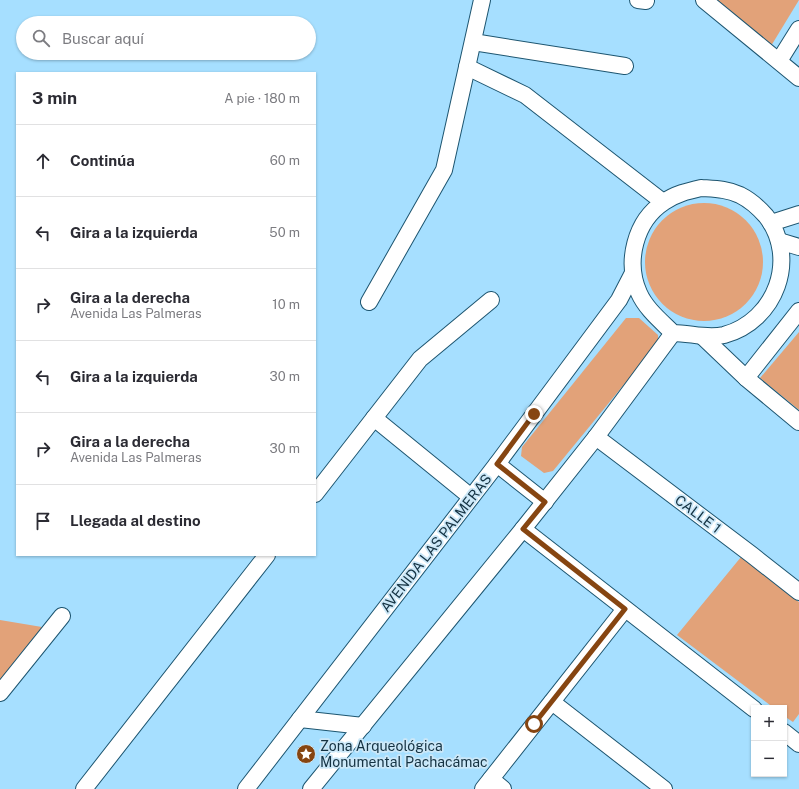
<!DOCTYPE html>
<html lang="es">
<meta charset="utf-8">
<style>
body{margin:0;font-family:"Public Sans",sans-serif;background:#f2f2f3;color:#2b2b33}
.controls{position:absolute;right:12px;bottom:12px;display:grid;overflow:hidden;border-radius:0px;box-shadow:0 1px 3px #0004}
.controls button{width:36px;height:36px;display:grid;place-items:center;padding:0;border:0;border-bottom:1px solid #e1e1e2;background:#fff;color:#2b2b33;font:20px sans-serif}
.stop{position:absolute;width:12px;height:12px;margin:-9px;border:3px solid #864511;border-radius:50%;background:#fff}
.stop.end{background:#864511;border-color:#fff;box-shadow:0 1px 4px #0008}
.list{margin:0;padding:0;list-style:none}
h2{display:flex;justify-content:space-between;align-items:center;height:52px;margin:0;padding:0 16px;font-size:17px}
h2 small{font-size:13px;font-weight:400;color:#7c7c81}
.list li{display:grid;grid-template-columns:26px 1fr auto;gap:12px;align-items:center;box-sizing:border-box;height:72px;padding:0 16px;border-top:1px solid #e1e1e2}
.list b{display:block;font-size:15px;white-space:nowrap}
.list p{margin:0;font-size:13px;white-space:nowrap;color:#7c7c81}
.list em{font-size:13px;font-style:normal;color:#7c7c81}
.icon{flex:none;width:22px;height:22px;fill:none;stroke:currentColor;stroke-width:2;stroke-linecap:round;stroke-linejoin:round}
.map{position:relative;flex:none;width:799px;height:789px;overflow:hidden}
.search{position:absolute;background:#fff;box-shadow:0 1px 3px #0004;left:16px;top:16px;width:300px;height:44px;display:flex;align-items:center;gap:10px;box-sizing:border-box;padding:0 14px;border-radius:22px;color:#7c7c81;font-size:15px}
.panel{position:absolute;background:#fff;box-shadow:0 1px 3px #0004;left:16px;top:72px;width:300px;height:484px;border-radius:0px}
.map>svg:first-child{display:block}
.green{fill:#e2a279}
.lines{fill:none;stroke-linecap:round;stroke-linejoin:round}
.minor-casing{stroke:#1d5570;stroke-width:18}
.minor{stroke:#fff;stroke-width:16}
.route{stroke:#864511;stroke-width:5}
.labels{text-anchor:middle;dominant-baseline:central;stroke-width:3.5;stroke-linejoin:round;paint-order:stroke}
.street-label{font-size:14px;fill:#143242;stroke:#cce8f8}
.poi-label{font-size:14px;fill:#143242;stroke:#cce8f8;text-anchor:start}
</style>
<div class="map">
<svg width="799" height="789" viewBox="0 0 799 789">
<rect width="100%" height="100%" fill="#a6dfff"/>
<g class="green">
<path d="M716,0H799L771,46Z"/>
<circle cx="704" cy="262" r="59"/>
<path d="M626,318H639L658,335V343L553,471L544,473L521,456L522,447Z"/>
<path d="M799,332V410L760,378Z"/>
<path d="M741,557L799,602V714L793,722L784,716V708H774L677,635Z"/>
<path d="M0,620L42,627L40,631L0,682Z"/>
</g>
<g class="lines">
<defs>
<g id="minor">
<path d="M638,0L646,1"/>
<path d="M704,0L799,78"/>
<path d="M473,42L625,66"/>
<path d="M779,61L799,29"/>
<path d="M467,67L525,95L663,202"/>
<path d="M701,188C715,189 727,189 740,195C750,200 759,208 766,216C799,258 776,321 724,335C707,339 690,333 673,333C661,321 646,309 639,293C625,262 635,221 664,202C675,194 688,191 701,188Z"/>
<path d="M771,223L799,214"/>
<path d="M779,241L799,247"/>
<path d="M369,302L444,170L482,0"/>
<path d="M703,337L746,378L799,422"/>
<path d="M746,378L799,311"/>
<path d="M374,418L471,497"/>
<path d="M596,437L752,555L799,592"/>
<path d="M497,464L545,502"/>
<path d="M315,494L420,359L491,300"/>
<path d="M523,529L754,709"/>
<path d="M0,693L62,616"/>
<path d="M552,702L664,789"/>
<path d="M300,719L363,726"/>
<path d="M784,732L799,744"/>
<path d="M491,779L503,789"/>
<path d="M84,789L267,555"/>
<path d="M246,789L497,464L619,300L633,273"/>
<path d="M311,789L523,529L596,437L673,333"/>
<path d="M483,789L625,609"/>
</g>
</defs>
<use href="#minor" class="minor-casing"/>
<use href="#minor" class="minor"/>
</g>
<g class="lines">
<path class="route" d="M534,414L497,464L545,502L523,529L625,609L534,724"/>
</g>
<defs>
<symbol id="sight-disc" viewBox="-11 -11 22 22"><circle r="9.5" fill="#864511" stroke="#cce8f8"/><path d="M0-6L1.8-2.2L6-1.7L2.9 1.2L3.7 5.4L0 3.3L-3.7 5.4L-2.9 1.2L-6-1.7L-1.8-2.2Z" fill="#fff"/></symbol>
</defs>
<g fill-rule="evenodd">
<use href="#sight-disc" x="295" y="743" width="22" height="22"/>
</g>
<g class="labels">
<g class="street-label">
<text transform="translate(698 514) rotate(37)">CALLE 1</text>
<text transform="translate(436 543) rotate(-52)">AVENIDA LAS PALMERAS</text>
</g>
<g class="poi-label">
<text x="320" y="746">Zona Arqueológica<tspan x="320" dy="16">Monumental Pachacámac</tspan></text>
</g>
</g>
</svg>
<div class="controls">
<button>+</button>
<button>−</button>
</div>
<div class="stop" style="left:534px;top:724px"></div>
<div class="stop end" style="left:534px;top:414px"></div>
<div class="search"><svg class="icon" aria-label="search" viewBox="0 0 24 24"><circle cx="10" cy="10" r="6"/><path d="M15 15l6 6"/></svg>Buscar aquí</div>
<section class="panel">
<h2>3 min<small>A pie · 180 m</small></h2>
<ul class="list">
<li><svg class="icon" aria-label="ahead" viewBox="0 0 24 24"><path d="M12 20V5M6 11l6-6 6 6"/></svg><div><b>Continúa</b></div><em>60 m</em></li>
<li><svg class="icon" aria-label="left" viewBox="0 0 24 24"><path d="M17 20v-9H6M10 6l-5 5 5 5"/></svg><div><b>Gira a la izquierda</b></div><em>50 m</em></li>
<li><svg class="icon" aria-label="right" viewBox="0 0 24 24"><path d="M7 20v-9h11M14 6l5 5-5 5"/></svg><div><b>Gira a la derecha</b><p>Avenida Las Palmeras</p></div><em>10 m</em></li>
<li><svg class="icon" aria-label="left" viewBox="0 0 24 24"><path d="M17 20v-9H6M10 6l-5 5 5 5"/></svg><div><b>Gira a la izquierda</b></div><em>30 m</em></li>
<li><svg class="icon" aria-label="right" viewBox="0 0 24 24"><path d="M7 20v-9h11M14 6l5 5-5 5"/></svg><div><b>Gira a la derecha</b><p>Avenida Las Palmeras</p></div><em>30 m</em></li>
<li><svg class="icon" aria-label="arrive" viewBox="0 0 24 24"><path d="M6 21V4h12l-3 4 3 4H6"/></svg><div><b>Llegada al destino</b></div></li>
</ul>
</section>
</div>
